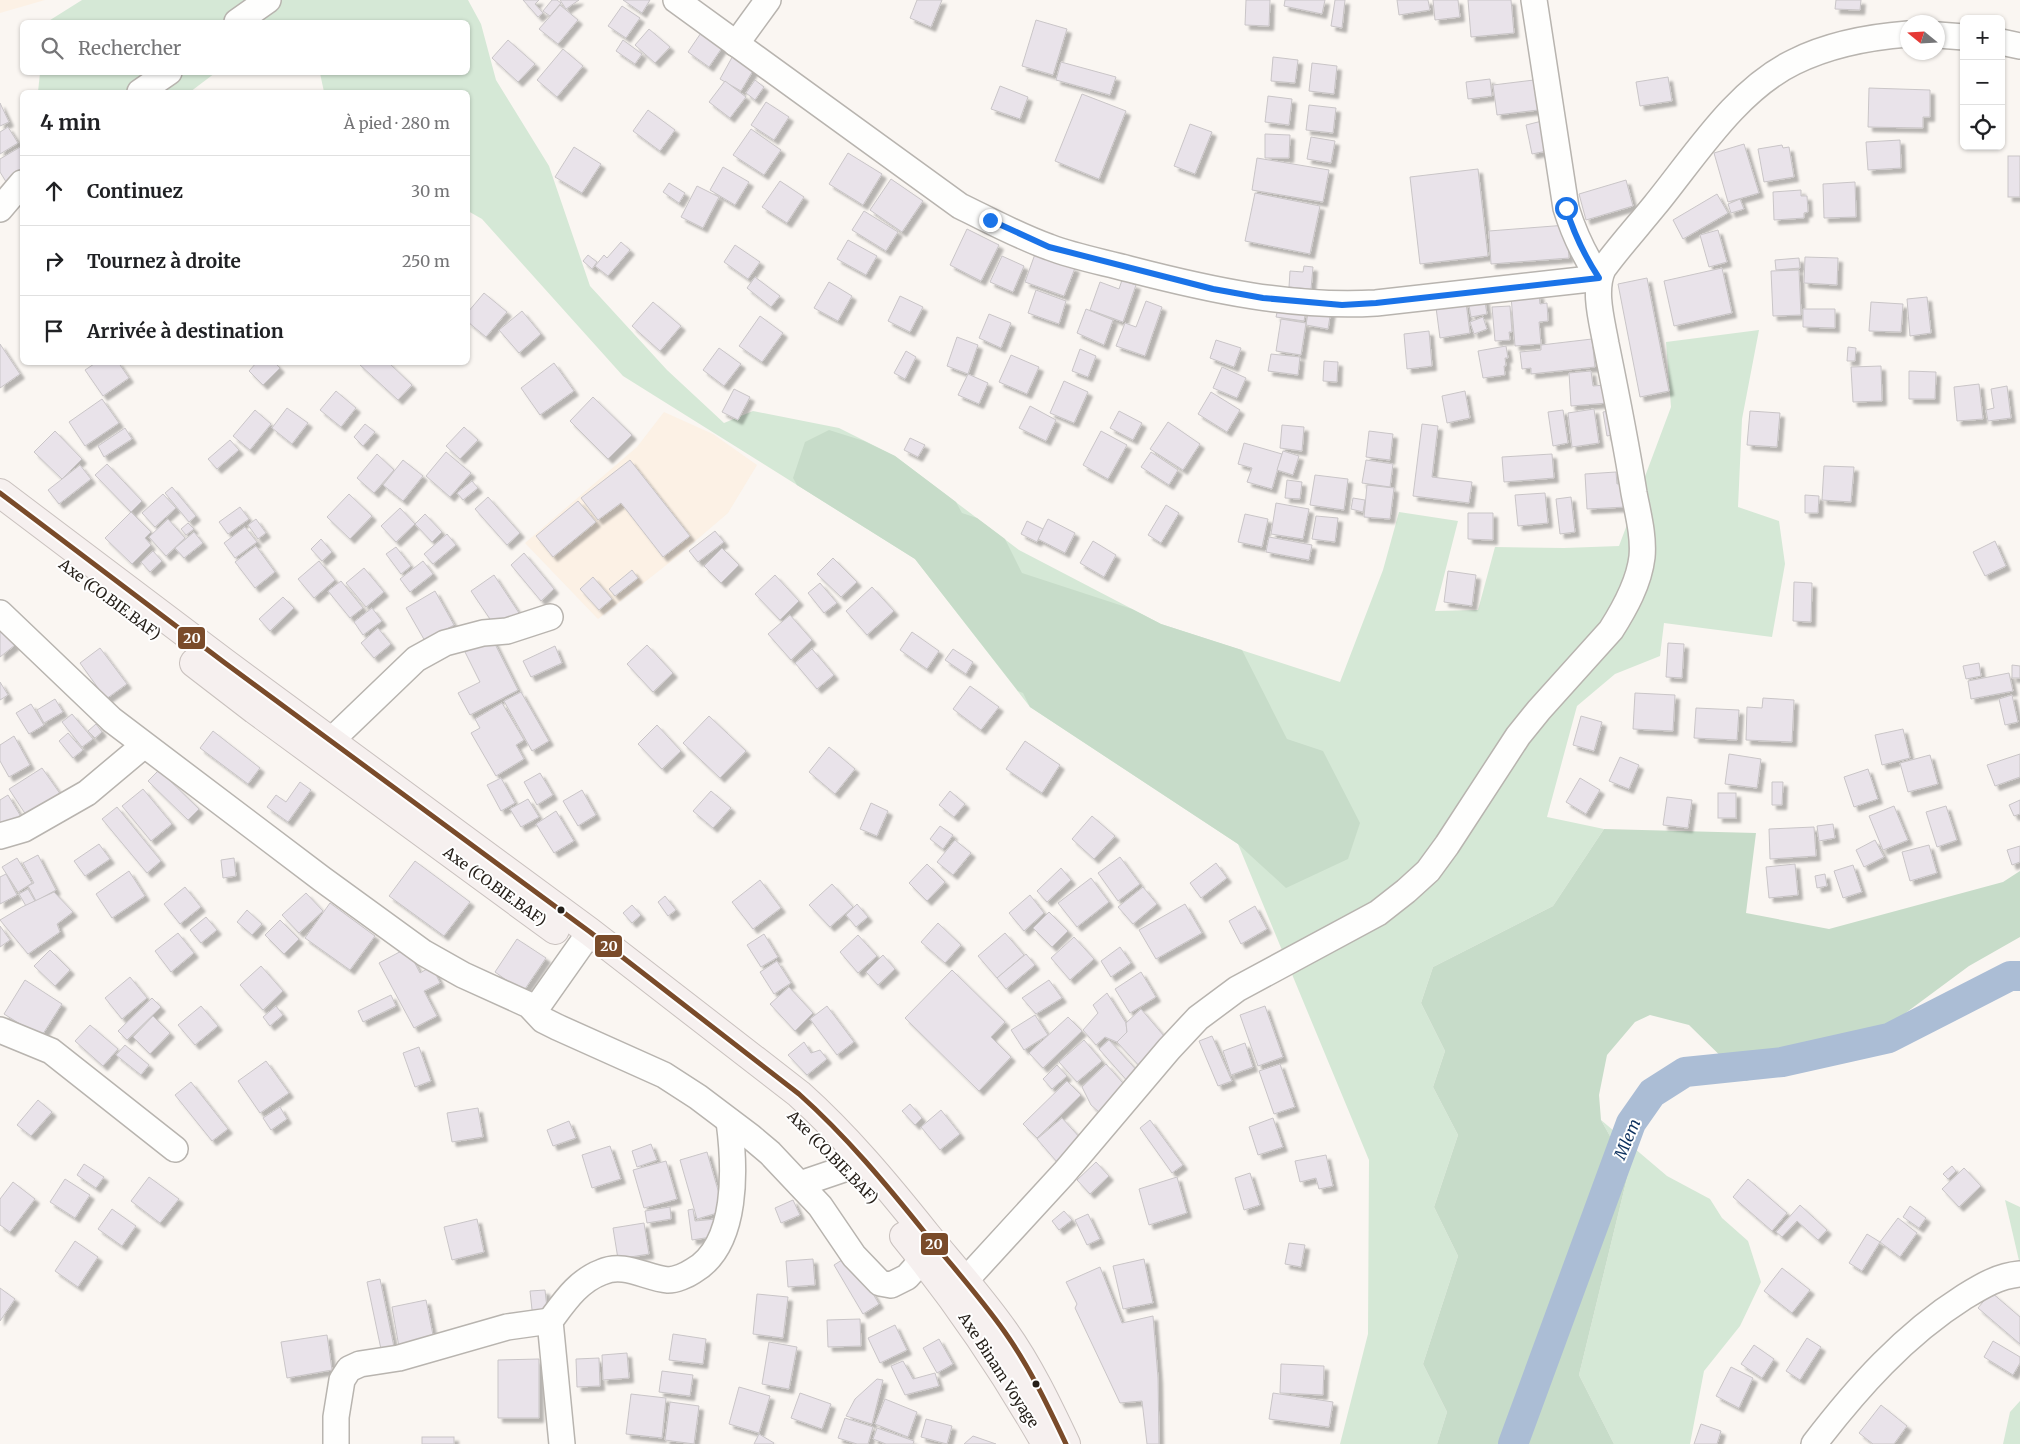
<!DOCTYPE html>
<html lang="fr">
<meta charset="utf-8">
<style>
body{margin:0;font-family:Merriweather,serif;background:#f2f2f2;color:#202124}
.controls{position:absolute;right:15px;top:15px;display:grid;overflow:hidden;border-radius:8px;box-shadow:0 1px 4px #0004}
.controls button{width:45px;height:45px;display:grid;place-items:center;padding:0;border:0;border-bottom:1px solid #e0e0e0;background:#fff;color:#202124;font:25px sans-serif}
.compass{position:absolute;left:1900px;top:15px;width:45px;height:45px;border-radius:50%;background:#fff;box-shadow:0 1px 4px #0004;rotate:288deg}
.stop{position:absolute;width:15px;height:15px;margin:-11px;border:4px solid #1a73e8;border-radius:50%;background:#fff}
.stop.end{background:#1a73e8;border-color:#fff;box-shadow:0 1px 5px #0008}
.list{margin:0;padding:0;list-style:none}
h2{display:flex;justify-content:space-between;align-items:center;height:65px;margin:0;padding:0 20px;font-size:21px}
h2 small{font-size:16px;font-weight:400;color:#757577}
.list li{display:grid;grid-template-columns:32px 1fr auto;gap:15px;align-items:center;box-sizing:border-box;height:70px;padding:0 20px;border-top:1px solid #e0e0e0}
.list b{display:block;font-size:19px;white-space:nowrap}
.list em{font-size:16px;font-style:normal;color:#757577}
.icon{flex:none;width:28px;height:28px;fill:none;stroke:currentColor;stroke-width:2;stroke-linecap:round;stroke-linejoin:round}
.map{position:relative;flex:none;width:2020px;height:1444px;overflow:hidden}
.search{position:absolute;background:#fff;box-shadow:0 1px 4px #0004;left:20px;top:20px;width:450px;height:55px;display:flex;align-items:center;gap:12px;box-sizing:border-box;padding:0 18px;border-radius:8px;color:#757577;font-size:19px}
.panel{position:absolute;background:#fff;box-shadow:0 1px 4px #0004;left:20px;top:90px;width:450px;height:275px;border-radius:8px}
.map>svg:first-child{display:block}
.built{fill:#fcf1e5}
.green{fill:#d5e8d6}
.forest{fill:#c7dcc9}
.lines{fill:none;stroke-linecap:round;stroke-linejoin:round}
.river{stroke:#abbdd5;stroke-width:30}
.building{fill:#e9e3ea;stroke:#c9c5c7;filter:url(#shadow)}
.minor-casing{stroke:#b8b4af;stroke-width:28}
.highway-casing{stroke:#c9c1be;stroke-width:30}
.minor{stroke:#fefefd;stroke-width:25}
.highway{stroke:#f6f0ef;stroke-width:28}
.bus-1-casing{stroke:#fff;stroke-width:9}
.bus-1{stroke:#7a4b2a;stroke-width:5}
.route{stroke:#1a73e8;stroke-width:6}
.bus-dot{fill:#26201a;stroke:#fff;stroke-width:2}
.labels{text-anchor:middle;dominant-baseline:central;stroke-width:4;stroke-linejoin:round;paint-order:stroke}
.street-label{font-size:15px;fill:#26201a;stroke:#fff}
.water-label{font-size:16px;font-style:italic;fill:#0b2f5d;stroke:#fff}
.line-badge{stroke:#fff;stroke-width:2}
.badge-label{font-size:14px;text-anchor:middle;font-weight:bold;fill:#fff}
</style>
<div class="map">
<svg width="2020" height="1444" viewBox="0 0 2020 1444">
<defs>
<filter id="shadow"><feDropShadow dx="4.5" dy="4.5" stdDeviation="1" flood-color="#0004"/></filter>
</defs>
<rect width="100%" height="100%" fill="#faf6f2"/>
<g class="built">
<path d="M0,0H45L0,13Z"/>
<path d="M664,412L713,434L757,465L728,513L679,555L598,619L525,543L637,447Z"/>
</g>
<g class="green">
<path d="M82,0H468L481,24L496,80L549,166L590,286L667,370L724,423L753,411L839,428L895,456L1019,550L1161,624L1340,682L1383,570L1399,512L1458,521L1435,611L1478,610L1495,547L1564,548L1619,546L1671,407L1666,342L1759,330L1742,419L1738,507L1779,521L1785,564L1772,637L1664,623L1660,656L1615,674L1577,706L1547,817L1604,829L1553,906L1433,967L1421,1003L1445,1051L1433,1087L1458,1135L1434,1207L1458,1256L1423,1364L1447,1412L1437,1444H1340L1368,1334L1369,1160L1238,844L1030,707L915,559L623,376L482,219L468,211V92H324L320,73L468,72V22H47Z"/>
<path d="M40,73H215L190,92H38Z"/>
<path d="M1601,1120L1667,1176L1710,1199L1722,1218L1748,1241L1761,1282L1740,1326L1704,1371L1690,1444H1614L1579,1375L1629,1170Z"/>
<path d="M2005,1200L2020,1207V1265Z"/>
<path d="M2020,1401V1444H2003L2010,1412Z"/>
</g>
<g class="forest">
<path d="M829,430L864,441L895,456L956,502L962,513L977,518L1005,539L1022,573L1132,609L1161,624L1242,650L1287,739L1323,751L1360,823L1348,859L1286,888L1238,844L1030,707L1023,693L1018,691L915,559L797,485L793,478L805,442Z"/>
<path d="M1604,829L1756,833L1746,913L1829,929L2003,882L2020,871V937L1969,966L1865,1043L1746,1081L1689,1025L1650,1015L1635,1022L1607,1055L1599,1095L1601,1120L1629,1170L1579,1375L1614,1444H1437L1447,1412L1423,1364L1458,1256L1434,1207L1458,1135L1433,1087L1445,1051L1421,1003L1433,967L1553,906Z"/>
</g>
<g class="lines">
<path class="river" d="M1513,1444L1631,1123L1652,1093L1685,1072L1782,1062L1889,1038L2010,976H2020"/>
</g>
<g class="building">
<path d="M523,0H539L535,4L543,13L538,17Z"/>
<path d="M552,0H557L561,3L550,16L543,11Z"/>
<path d="M560,0H579L566,9Z"/>
<path d="M623,0H650L642,13Z"/>
<path d="M917,0H942L931,27L910,18Z"/>
<path d="M1246,0H1270L1269,26L1245,25Z"/>
<path d="M1285,0H1325L1322,14L1284,6Z"/>
<path d="M1335,0H1345L1342,28L1331,26Z"/>
<path d="M1397,0H1428L1430,10L1399,15Z"/>
<path d="M1433,0H1458L1460,17L1435,20Z"/>
<path d="M1468,0H1511L1514,33L1471,37Z"/>
<path d="M1836,0H1861L1860,10L1835,9Z"/>
<path d="M560,5L578,20L558,44L539,29Z"/>
<path d="M622,6L640,18L626,38L608,26Z"/>
<path d="M1036,20L1067,29L1053,75L1022,66Z"/>
<path d="M705,27L726,42L709,67L688,52Z"/>
<path d="M649,29L670,47L655,63L635,45Z"/>
<path d="M508,40L535,64L518,82L492,58Z"/>
<path d="M623,40L642,54L635,64L616,51Z"/>
<path d="M563,49L583,66L557,97L537,80Z"/>
<path d="M735,52L757,64L741,91L720,79Z"/>
<path d="M1273,57L1298,60L1295,83L1271,81Z"/>
<path d="M1061,62L1116,77L1110,95L1056,80Z"/>
<path d="M1312,63L1337,66L1334,94L1309,91Z"/>
<path d="M1668,77L1672,101L1640,106L1636,82Z"/>
<path d="M1490,79L1492,96L1468,99L1466,82Z"/>
<path d="M755,80L764,87L755,100L746,93Z"/>
<path d="M1534,80L1538,110L1497,115L1493,85Z"/>
<path d="M725,81L746,97L730,118L709,102Z"/>
<path d="M1000,86L1028,97L1020,119L991,109Z"/>
<path d="M1869,88L1930,90V117H1923V128L1868,127Z"/>
<path d="M1082,94L1126,111L1099,179L1055,161Z"/>
<path d="M1268,96L1292,99L1289,125L1265,122Z"/>
<path d="M766,102L789,117L774,140L751,125Z"/>
<path d="M0,103L9,122L0,126Z"/>
<path d="M1309,105L1336,108L1333,133L1306,130Z"/>
<path d="M648,110L675,130L660,151L633,131Z"/>
<path d="M1542,121L1547,151L1532,154L1526,125Z"/>
<path d="M1190,124L1212,132L1195,174L1174,166Z"/>
<path d="M8,127L18,143L0,154V132Z"/>
<path d="M751,129L781,150L764,175L733,155Z"/>
<path d="M1265,134L1290,135L1289,158H1265Z"/>
<path d="M1311,137L1335,141L1331,163L1307,159Z"/>
<path d="M1900,140L1901,168L1868,170L1866,142Z"/>
<path d="M1744,144L1759,193L1728,202L1714,153Z"/>
<path d="M1782,145L1783,148L1789,147L1794,177L1764,182L1758,149Z"/>
<path d="M22,146V176L8,185L0,172V159Z"/>
<path d="M574,147L601,164L582,193L555,177Z"/>
<path d="M848,153L882,174L863,205L829,184Z"/>
<rect x="2008" y="156" width="12" height="41"/>
<path d="M1257,158L1329,170L1323,202L1252,190Z"/>
<path d="M723,167L749,182L735,205L710,190Z"/>
<path d="M1478,169L1488,256L1420,264L1410,177Z"/>
<path d="M891,179L923,201L902,232L870,210Z"/>
<path d="M1626,180L1633,206L1586,220L1579,194Z"/>
<path d="M780,181L804,197L787,223L762,207Z"/>
<path d="M1855,182L1856,217L1824,218L1823,184Z"/>
<path d="M669,183L685,193L679,203L663,192Z"/>
<path d="M697,186L719,197L703,228L681,217Z"/>
<path d="M1801,190V196H1807L1808,212L1804,213V218L1774,220L1773,192Z"/>
<path d="M1255,193L1320,206L1310,254L1245,241Z"/>
<path d="M1717,194L1728,213L1683,239L1673,220Z"/>
<path d="M1740,199L1744,209L1731,213L1728,204Z"/>
<path d="M864,211L898,232L886,251L852,230Z"/>
<path d="M1567,225L1569,258L1491,264L1489,231Z"/>
<path d="M967,229L999,245L981,281L950,265Z"/>
<path d="M1718,230L1727,262L1709,267L1700,235Z"/>
<path d="M848,240L877,256L866,275L837,259Z"/>
<path d="M621,242L630,250L608,276L595,266L604,255L607,258Z"/>
<path d="M735,245L760,262L748,279L724,262Z"/>
<path d="M1035,254L1075,268L1064,296L1025,282Z"/>
<path d="M588,255L597,262L592,269L583,261Z"/>
<path d="M1002,256L1024,266L1013,292L990,282Z"/>
<path d="M1805,257L1838,258L1837,285L1804,283Z"/>
<path d="M1799,258L1800,268L1776,270L1775,260Z"/>
<path d="M1304,266L1313,267L1311,289L1289,287L1290,271L1303,272Z"/>
<path d="M1722,268L1732,313L1674,326L1664,281Z"/>
<path d="M1799,270L1801,315L1773,316L1771,271Z"/>
<path d="M755,277L780,296L771,307L747,288Z"/>
<path d="M1647,278L1669,391L1640,397L1618,284Z"/>
<path d="M1122,280L1136,285L1123,322L1090,310L1100,282L1119,289Z"/>
<path d="M829,282L852,296L838,321L814,308Z"/>
<path d="M1036,290L1066,301L1059,324L1028,313Z"/>
<path d="M484,293L507,312L486,337L468,322V312Z"/>
<path d="M1539,294L1540,304L1547,303L1548,321L1539,322L1541,344L1515,346L1511,296Z"/>
<path d="M1465,295L1470,333L1440,338L1435,300Z"/>
<path d="M900,296L923,307L910,332L888,321Z"/>
<path d="M1484,296L1487,314L1471,317L1468,300Z"/>
<path d="M1927,297L1931,333L1910,336L1907,299Z"/>
<path d="M1146,301L1162,307L1145,356L1116,346L1125,323L1136,327Z"/>
<path d="M653,302L681,326L660,351L632,326Z"/>
<path d="M1871,302L1903,304L1901,332L1869,331Z"/>
<path d="M1279,304L1307,305L1304,321L1276,317Z"/>
<path d="M1309,306L1331,310L1328,329L1306,325Z"/>
<path d="M1510,306L1512,332H1509L1510,340L1495,341L1492,307Z"/>
<path d="M1086,309L1113,320L1104,345L1077,333Z"/>
<path d="M1803,309H1835V328L1803,327Z"/>
<path d="M522,311L541,334L519,353L499,330Z"/>
<path d="M989,314L1011,323L1001,348L979,338Z"/>
<path d="M760,316L783,333L762,362L739,346Z"/>
<path d="M1483,317L1487,329L1474,334L1470,322Z"/>
<path d="M1281,319L1306,323L1301,355L1276,351Z"/>
<path d="M1429,331L1432,366L1407,369L1404,334Z"/>
<path d="M957,337L978,345L968,374L947,366Z"/>
<path d="M1592,339L1595,367L1531,374V368L1522,369L1520,352L1541,350V345Z"/>
<path d="M1216,340L1241,348L1234,367L1210,358Z"/>
<path d="M0,344L20,374L0,388Z"/>
<path d="M1506,346L1508,358H1505L1506,366H1504L1505,375L1483,378L1478,351Z"/>
<path d="M1848,347L1856,348L1855,361H1847Z"/>
<path d="M719,348L741,364L724,386L703,370Z"/>
<path d="M1080,349L1096,356L1088,377L1072,371Z"/>
<path d="M906,351L916,357L905,379L894,373Z"/>
<path d="M1271,354L1300,357L1298,375L1268,371Z"/>
<path d="M1011,355L1039,367L1027,394L999,382Z"/>
<path d="M1324,361L1338,362L1337,382L1323,381Z"/>
<path d="M97,362H118L129,378L103,396L85,370Z"/>
<path d="M257,362H274L280,368L263,385L249,371Z"/>
<path d="M360,362H388L412,385L398,400L359,364Z"/>
<path d="M554,363L574,391L540,415L521,388Z"/>
<path d="M1881,366L1882,401L1853,402L1851,367Z"/>
<path d="M1222,367L1246,378L1237,398L1213,388Z"/>
<path d="M1591,371L1593,386L1606,385L1608,403L1571,406L1569,373Z"/>
<path d="M1909,371L1936,372L1935,399H1909Z"/>
<path d="M968,374L988,383L979,404L958,395Z"/>
<path d="M1064,381L1088,392L1074,423L1050,413Z"/>
<path d="M1979,384L1983,419L1957,421L1954,387Z"/>
<path d="M2007,386L2011,418L1988,421L1986,410L1994,408L1991,389Z"/>
<path d="M734,389L750,397L738,420L722,412Z"/>
<path d="M336,391L356,408L341,427L320,410Z"/>
<path d="M1465,391L1470,418L1447,423L1442,396Z"/>
<path d="M1211,392L1240,410L1227,432L1198,414Z"/>
<path d="M593,397L632,435L608,459L570,421Z"/>
<path d="M102,399L119,423L85,446L69,422Z"/>
<path d="M1030,406L1056,420L1046,441L1019,428Z"/>
<path d="M287,408L308,423L292,444L272,428Z"/>
<path d="M1594,409L1599,443L1572,447L1568,413Z"/>
<path d="M255,410L271,424L250,450L233,436Z"/>
<path d="M1563,410L1568,443L1553,446L1548,412Z"/>
<path d="M1614,410L1618,434L1607,436L1603,412Z"/>
<path d="M1119,411L1142,423L1133,440L1110,428Z"/>
<path d="M1750,411L1780,413L1777,447L1747,445Z"/>
<path d="M1168,422L1200,444L1183,470L1150,449Z"/>
<path d="M365,424L375,432L363,446L354,437Z"/>
<path d="M1422,424L1438,426L1432,477L1472,482L1469,503L1413,496Z"/>
<path d="M1282,425L1304,427L1302,451L1280,448Z"/>
<path d="M464,427L478,440L460,459L446,446Z"/>
<path d="M125,428L132,439L104,457L98,446Z"/>
<path d="M55,431L82,459L62,479L34,452Z"/>
<path d="M1101,431L1127,445L1108,479L1083,465Z"/>
<path d="M1369,431L1393,434L1390,460L1366,457Z"/>
<path d="M910,438L925,445L918,457L904,450Z"/>
<path d="M230,440L239,450L217,469L208,459Z"/>
<path d="M1244,443L1282,454L1272,489L1247,482L1252,468L1238,464Z"/>
<path d="M1283,451L1299,456L1293,475L1277,470Z"/>
<path d="M446,452L471,473L450,497L426,476Z"/>
<path d="M1151,452L1178,470L1169,485L1141,467Z"/>
<path d="M377,454L394,470L374,493L357,478Z"/>
<path d="M1552,454L1554,478L1504,482L1502,457Z"/>
<path d="M403,460L423,476L403,501L383,485Z"/>
<path d="M630,460L690,536L663,557L621,503L598,520L581,498Z"/>
<path d="M1366,460L1393,464L1390,487L1362,483Z"/>
<path d="M107,464L142,501L131,512L95,475Z"/>
<path d="M80,465L91,479L59,504L48,490Z"/>
<path d="M1824,466L1854,467L1851,502L1822,500Z"/>
<path d="M1616,472L1617,484L1624,483L1626,507L1587,509L1585,474Z"/>
<path d="M1315,475L1348,479L1344,510L1310,505Z"/>
<path d="M1287,480L1302,482L1300,499L1285,498Z"/>
<path d="M472,481L478,488L463,500L457,493Z"/>
<path d="M1367,485L1394,488L1390,519L1364,517Z"/>
<path d="M172,487L196,516L189,522L165,493Z"/>
<path d="M1545,493L1548,523L1518,526L1515,495Z"/>
<path d="M163,494L176,508L155,527L142,513Z"/>
<path d="M349,494L372,516L350,539L327,517Z"/>
<path d="M1805,495L1819,496L1818,513H1805Z"/>
<path d="M488,497L520,533L507,545L475,509Z"/>
<path d="M1571,497L1575,532L1560,534L1556,499Z"/>
<path d="M1353,498L1365,500L1363,512L1351,509Z"/>
<path d="M578,501L596,522L553,557L536,536Z"/>
<path d="M1276,503L1309,509L1303,539L1271,534Z"/>
<path d="M1166,505L1179,513L1161,543L1148,535Z"/>
<path d="M240,507L249,519L228,534L219,522Z"/>
<path d="M400,508L415,524L396,542L381,526Z"/>
<path d="M131,512L151,532L145,538L151,545L132,564L105,538Z"/>
<path d="M1468,513H1493V540L1468,539Z"/>
<path d="M425,514L442,532L432,542L415,524Z"/>
<path d="M1245,514L1268,519L1262,547L1238,542Z"/>
<path d="M1316,516L1338,518L1335,542L1312,539Z"/>
<path d="M168,519L185,538L166,556L149,537Z"/>
<path d="M256,519L266,533L258,539L248,525Z"/>
<path d="M1048,519L1075,533L1065,553L1038,539Z"/>
<path d="M1027,521L1043,529L1037,542L1021,534Z"/>
<path d="M188,523L194,529L186,535L181,529Z"/>
<path d="M245,527L257,542L235,558L224,543Z"/>
<path d="M715,531L724,542L698,562L689,551Z"/>
<path d="M194,532L203,543L184,558L175,548Z"/>
<path d="M447,534L456,545L433,564L424,554Z"/>
<path d="M1269,537L1312,545L1309,560L1266,552Z"/>
<path d="M321,539L332,552L322,561L311,549Z"/>
<path d="M1093,541L1116,555L1104,577L1080,563Z"/>
<path d="M1995,541L2006,566L1985,576L1973,552Z"/>
<path d="M256,546L275,572L255,588L235,562Z"/>
<path d="M396,547L411,566L401,574L386,554Z"/>
<path d="M722,548L739,565L721,583L704,566Z"/>
<path d="M153,551L162,561L150,572L141,562Z"/>
<path d="M524,553L554,589L541,601L511,565Z"/>
<path d="M833,558L857,582L841,597L817,574Z"/>
<path d="M319,561L335,580L314,598L298,579Z"/>
<path d="M423,561L433,574L410,592L400,579Z"/>
<path d="M364,568L384,592L366,607L346,583Z"/>
<path d="M632,570L638,578L615,596L609,589Z"/>
<path d="M1448,571L1476,575L1472,606L1444,602Z"/>
<path d="M494,575L519,613L496,628L471,591Z"/>
<path d="M775,575L799,601L780,620L755,594Z"/>
<path d="M593,577L612,599L599,610L580,589Z"/>
<path d="M341,581L363,608L350,618L328,591Z"/>
<path d="M1794,582L1812,583L1811,622L1793,621Z"/>
<path d="M820,583L837,603L824,613L808,593Z"/>
<path d="M872,587L894,611L867,635L846,611Z"/>
<path d="M435,591L454,625L425,641L406,608Z"/>
<path d="M283,597L294,608L270,631L259,619Z"/>
<path d="M372,608L382,621L363,635L354,622Z"/>
<path d="M790,615L812,640L791,660L768,634Z"/>
<path d="M2,628L15,645L0,657V629Z"/>
<path d="M378,628L391,644L374,658L361,643Z"/>
<path d="M912,632L939,651L927,669L900,650Z"/>
<path d="M492,638L518,690L470,715L458,693L480,682L465,652Z"/>
<path d="M1668,643L1684,644L1682,678L1666,677Z"/>
<path d="M647,645L673,673L653,692L627,664Z"/>
<path d="M555,646L562,663L531,677L523,661Z"/>
<path d="M100,648L127,684L106,699L80,663Z"/>
<path d="M812,649L834,675L817,689L795,663Z"/>
<path d="M953,649L973,662L966,674L945,660Z"/>
<path d="M1979,663L1981,676L1966,679L1963,666Z"/>
<path d="M2012,665L2020,666V678H2012Z"/>
<path d="M2009,673L2013,691L1971,699L1968,681Z"/>
<path d="M0,682L8,695L0,700Z"/>
<path d="M970,686L999,707L981,730L953,709Z"/>
<path d="M521,692L549,741L532,751L504,701Z"/>
<path d="M1635,693L1675,695L1673,731L1633,729Z"/>
<path d="M2012,695L2018,722L2005,725L1999,699Z"/>
<path d="M1763,698L1794,700L1792,742L1746,740L1747,707L1762,708Z"/>
<path d="M55,699L63,712L44,723L37,710Z"/>
<path d="M502,703L524,740L516,745L524,759L496,776L471,733L480,728L475,719Z"/>
<path d="M31,704L44,725L29,734L16,713Z"/>
<path d="M1696,708L1739,710L1737,740L1694,738Z"/>
<path d="M72,714L93,739L82,747L62,722Z"/>
<path d="M709,716L746,751L720,778L683,743Z"/>
<path d="M1581,716L1602,722L1594,751L1573,745Z"/>
<path d="M96,724L102,732L95,738L88,731Z"/>
<path d="M657,725L681,751L662,769L638,744Z"/>
<path d="M1903,729L1910,758L1882,765L1875,735Z"/>
<path d="M213,731L260,768L248,784L200,748Z"/>
<path d="M68,733L83,750L73,758L59,741Z"/>
<path d="M14,736L30,765L9,777L0,761V745Z"/>
<path d="M1025,741L1060,765L1042,793L1006,769Z"/>
<path d="M829,747L855,769L835,794L809,772Z"/>
<path d="M1729,754L1761,759L1757,788L1725,784Z"/>
<path d="M2020,754V777L1995,786L1987,765Z"/>
<path d="M1930,755L1938,784L1908,792L1900,763Z"/>
<path d="M1620,757L1639,765L1629,789L1609,781Z"/>
<path d="M42,768L61,795L28,818L9,789Z"/>
<path d="M1868,769L1878,799L1854,807L1844,777Z"/>
<path d="M159,770L199,809L188,820L148,781Z"/>
<path d="M540,773L553,795L537,805L524,782Z"/>
<path d="M501,778L515,803L501,811L487,785Z"/>
<path d="M1580,778L1600,790L1586,814L1566,802Z"/>
<path d="M300,782L311,790L288,822L267,807L276,795L286,802Z"/>
<path d="M1772,782H1783L1782,805H1772Z"/>
<path d="M143,789L172,824L151,841L122,806Z"/>
<path d="M582,790L596,815L578,826L563,801Z"/>
<path d="M711,791L731,808L713,828L693,811Z"/>
<path d="M950,791L965,804L954,817L939,805Z"/>
<rect x="1718" y="793" width="18" height="25"/>
<path d="M8,795L23,820L10,828L6,821L0,825V800Z"/>
<path d="M1667,797L1692,800L1688,828L1663,825Z"/>
<path d="M528,799L539,817L521,827L510,809Z"/>
<path d="M2020,800V814L2014,816L2009,805Z"/>
<path d="M871,803L888,811L877,836L860,829Z"/>
<path d="M1894,806L1908,840L1883,850L1869,816Z"/>
<path d="M1946,806L1957,840L1937,847L1926,812Z"/>
<path d="M117,807L161,861L147,873L102,819Z"/>
<path d="M556,811L574,841L554,853L536,824Z"/>
<path d="M1092,816L1115,836L1094,859L1072,839Z"/>
<path d="M1833,824L1835,838L1819,841L1817,826Z"/>
<path d="M940,826L953,835L943,849L930,839Z"/>
<path d="M1814,827L1816,856L1770,859L1769,829Z"/>
<path d="M955,840L971,853L953,875L937,862Z"/>
<path d="M1875,840L1884,857L1864,867L1856,850Z"/>
<path d="M99,844L110,859L85,876L74,861Z"/>
<path d="M1929,845L1937,873L1910,881L1902,852Z"/>
<path d="M2020,846V862L2012,865L2007,850Z"/>
<path d="M38,855L56,890L36,901L28,886L34,883L23,863Z"/>
<path d="M1120,857L1140,884L1118,901L1098,873Z"/>
<path d="M17,858L32,883L18,892L2,867Z"/>
<path d="M234,858L236,876L223,878L221,860Z"/>
<path d="M415,861L470,902L444,936L389,896Z"/>
<path d="M1216,863L1227,878L1201,898L1190,883Z"/>
<path d="M927,864L945,882L927,901L909,883Z"/>
<path d="M1795,864L1798,895L1769,898L1766,867Z"/>
<path d="M1853,865L1862,892L1843,898L1834,871Z"/>
<path d="M1061,868L1071,880L1047,902L1037,891Z"/>
<path d="M129,871L145,896L112,918L96,894Z"/>
<path d="M6,874L17,895L0,904V877Z"/>
<path d="M1825,874L1827,886L1817,888L1815,876Z"/>
<path d="M1091,878L1109,902L1077,927L1058,903Z"/>
<path d="M760,880L781,908L753,929L732,902Z"/>
<path d="M832,884L853,907L830,927L809,905Z"/>
<path d="M185,887L201,907L180,924L164,904Z"/>
<path d="M1143,887L1157,904L1133,924L1118,907Z"/>
<path d="M28,889L35,901L26,906L19,894Z"/>
<path d="M54,892L73,912L57,924L60,932L28,954L0,920L22,907Z"/>
<path d="M306,893L323,911L299,933L282,915Z"/>
<path d="M1030,895L1044,913L1024,931L1009,913Z"/>
<path d="M665,896L676,910L668,916L658,902Z"/>
<path d="M330,903L375,936L350,970L305,938Z"/>
<path d="M857,904L868,917L856,927L846,915Z"/>
<path d="M1185,904L1202,933L1156,959L1139,930Z"/>
<path d="M632,905L641,915L632,923L623,913Z"/>
<path d="M1255,906L1267,929L1241,944L1229,921Z"/>
<path d="M247,910L262,924L252,935L237,922Z"/>
<path d="M1049,912L1068,931L1052,947L1033,928Z"/>
<path d="M206,917L217,930L201,943L190,930Z"/>
<path d="M280,920L299,939L284,954L265,935Z"/>
<path d="M938,923L961,945L945,963L921,942Z"/>
<path d="M0,926L10,940L0,947Z"/>
<path d="M178,933L194,953L171,972L155,951Z"/>
<path d="M1005,933L1024,955L997,978L978,956Z"/>
<path d="M764,934L778,957L761,967L747,945Z"/>
<path d="M858,935L877,956L858,973L840,952Z"/>
<path d="M1074,937L1094,959L1070,980L1051,958Z"/>
<path d="M517,939L546,958L523,992L495,972Z"/>
<path d="M1120,947L1131,963L1111,977L1101,961Z"/>
<path d="M407,948L420,973L432,966L440,983L424,991L437,1016L414,1028L379,963Z"/>
<path d="M50,950L70,970L55,986L34,966Z"/>
<path d="M1026,954L1035,965L1006,989L997,978Z"/>
<path d="M883,955L895,969L878,985L866,972Z"/>
<path d="M777,961L791,983L774,994L760,972Z"/>
<path d="M261,966L283,991L263,1010L240,985Z"/>
<path d="M952,970L1005,1022L991,1037L1011,1057L979,1091L905,1018Z"/>
<path d="M1141,972L1156,997L1130,1013L1115,989Z"/>
<path d="M130,977L147,998L122,1019L105,998Z"/>
<path d="M25,980L62,1004L41,1037L4,1014Z"/>
<path d="M1049,980L1062,998L1036,1014L1022,998Z"/>
<path d="M789,987L813,1013L795,1031L770,1004Z"/>
<path d="M1107,993L1126,1023L1127,1032L1117,1042L1105,1037L1096,1045L1083,1030L1098,1013L1093,1005Z"/>
<path d="M391,995L396,1006L363,1022L358,1011Z"/>
<path d="M152,998L161,1007L127,1040L118,1031Z"/>
<path d="M201,1006L218,1026L195,1045L178,1025Z"/>
<path d="M276,1006L283,1015L270,1026L263,1017Z"/>
<path d="M827,1006L854,1042L837,1055L810,1019Z"/>
<path d="M1265,1006L1283,1057L1258,1066L1240,1015Z"/>
<path d="M1141,1009L1170,1043L1143,1070L1117,1042L1127,1032L1126,1023Z"/>
<path d="M1035,1015L1048,1035L1024,1050L1011,1030Z"/>
<path d="M153,1016L170,1033L150,1054L133,1037Z"/>
<path d="M1068,1017L1082,1031L1043,1068L1029,1053Z"/>
<path d="M90,1025L118,1049L103,1066L75,1041Z"/>
<path d="M1212,1036L1232,1081L1218,1086L1199,1041Z"/>
<path d="M1084,1040L1102,1061L1077,1082L1059,1062Z"/>
<path d="M1109,1040L1141,1075L1130,1084L1099,1049Z"/>
<path d="M804,1042L811,1053L820,1050L827,1059L807,1075L788,1055Z"/>
<path d="M1245,1043L1253,1067L1231,1075L1223,1051Z"/>
<path d="M125,1045L149,1065L141,1075L116,1055Z"/>
<path d="M419,1047L431,1081L415,1087L403,1053Z"/>
<path d="M266,1061L289,1093L260,1113L238,1081Z"/>
<path d="M1106,1064L1130,1091L1107,1119L1091,1105L1082,1087Z"/>
<path d="M1280,1064L1295,1107L1274,1114L1259,1071Z"/>
<path d="M1057,1065L1067,1076L1052,1089L1043,1079Z"/>
<path d="M1067,1081L1081,1095L1037,1138L1023,1124Z"/>
<path d="M191,1082L228,1129L212,1141L175,1095Z"/>
<path d="M38,1100L52,1112L31,1136L17,1125Z"/>
<path d="M910,1104L922,1118L915,1125L902,1111Z"/>
<path d="M280,1107L287,1119L271,1130L263,1118Z"/>
<path d="M478,1108L483,1137L452,1142L447,1113Z"/>
<path d="M941,1110L960,1134L940,1150L921,1127Z"/>
<path d="M1062,1118L1082,1140L1057,1162L1037,1139Z"/>
<path d="M1273,1118L1283,1147L1258,1155L1249,1127Z"/>
<path d="M1150,1120L1183,1165L1172,1173L1140,1128Z"/>
<path d="M569,1121L576,1138L553,1146L547,1130Z"/>
<path d="M651,1144L657,1160L637,1167L632,1151Z"/>
<path d="M610,1146L621,1179L592,1188L582,1155Z"/>
<path d="M707,1152L724,1211L697,1219L680,1160Z"/>
<path d="M1326,1155L1333,1186L1319,1189L1316,1178L1300,1182L1295,1161Z"/>
<path d="M666,1161L677,1199L644,1208L633,1170Z"/>
<path d="M1096,1162L1109,1176L1090,1194L1077,1180Z"/>
<path d="M84,1164L104,1177L96,1188L77,1175Z"/>
<path d="M1952,1166L1956,1171L1948,1179L1943,1174Z"/>
<path d="M1964,1168L1981,1186L1959,1207L1942,1189Z"/>
<path d="M1250,1173L1260,1205L1244,1210L1235,1178Z"/>
<path d="M149,1177L179,1199L160,1223L131,1201Z"/>
<path d="M1177,1177L1187,1213L1149,1225L1139,1189Z"/>
<path d="M65,1179L90,1195L75,1218L50,1202Z"/>
<path d="M1748,1179L1787,1213L1772,1231L1733,1197Z"/>
<path d="M13,1182L35,1199L10,1232L0,1225V1199Z"/>
<path d="M793,1200L800,1215L781,1223L775,1208Z"/>
<path d="M1800,1205L1827,1230L1818,1240L1797,1221L1782,1237L1776,1232Z"/>
<path d="M1910,1206L1926,1218L1919,1228L1903,1217Z"/>
<path d="M670,1207L671,1219L647,1223L645,1211Z"/>
<path d="M112,1209L136,1226L122,1246L98,1229Z"/>
<path d="M693,1209L695,1221L716,1219L718,1236L692,1240L688,1210Z"/>
<path d="M1064,1211L1072,1220L1059,1230L1052,1221Z"/>
<path d="M1088,1214L1100,1239L1087,1245L1075,1220Z"/>
<path d="M1898,1218L1917,1233L1900,1257L1880,1242Z"/>
<path d="M477,1219L484,1252L452,1260L444,1227Z"/>
<path d="M644,1223L649,1254L618,1259L613,1228Z"/>
<path d="M1867,1234L1880,1242L1862,1271L1849,1263Z"/>
<path d="M75,1241L98,1257L78,1287L55,1271Z"/>
<path d="M1289,1243L1305,1245L1301,1267L1285,1264Z"/>
<path d="M850,1255L879,1304L863,1314L834,1265Z"/>
<path d="M813,1259L815,1285L788,1287L786,1261Z"/>
<path d="M1144,1259L1153,1303L1123,1309L1113,1266Z"/>
<path d="M1100,1267L1122,1323L1153,1316L1158,1378L1159,1444H1147L1142,1401L1120,1403L1075,1308L1077,1304L1066,1282Z"/>
<path d="M1782,1268L1810,1290L1792,1313L1764,1291Z"/>
<path d="M380,1279L395,1352L382,1354L367,1282Z"/>
<path d="M0,1288L15,1299L0,1321Z"/>
<path d="M545,1290L548,1317L533,1319L530,1291Z"/>
<path d="M1991,1292L2020,1317V1344L1978,1308Z"/>
<path d="M757,1294L788,1297L783,1338L753,1334Z"/>
<path d="M426,1300L434,1340L399,1347L392,1307Z"/>
<path d="M860,1319L861,1346L828,1347L827,1320Z"/>
<path d="M895,1325L907,1350L880,1363L868,1338Z"/>
<path d="M673,1334L706,1339L703,1364L669,1360Z"/>
<path d="M327,1335L332,1370L287,1378L281,1342Z"/>
<path d="M1807,1338L1821,1347L1800,1380L1786,1371Z"/>
<path d="M939,1339L953,1364L937,1373L923,1348Z"/>
<path d="M1993,1341L2020,1357V1363L2013,1375L1984,1357Z"/>
<path d="M769,1342L797,1347L789,1389L762,1384Z"/>
<path d="M1754,1345L1774,1359L1762,1378L1741,1364Z"/>
<path d="M627,1353L629,1378L603,1380L602,1355Z"/>
<path d="M599,1358L600,1386L577,1387L576,1359Z"/>
<path d="M539,1359V1418H498V1360Z"/>
<path d="M903,1361L913,1379L935,1373L939,1386L905,1395L891,1366Z"/>
<path d="M1281,1364L1324,1366L1323,1395L1280,1393Z"/>
<path d="M1731,1367L1753,1378L1739,1408L1716,1396Z"/>
<path d="M662,1371L693,1375L690,1396L659,1392Z"/>
<path d="M877,1379L883,1380L872,1424L846,1416L855,1399Z"/>
<path d="M739,1387L770,1396L759,1433L729,1424Z"/>
<path d="M800,1393L831,1404L822,1429L791,1418Z"/>
<path d="M1273,1393L1333,1402L1329,1427L1269,1419Z"/>
<path d="M631,1394L666,1398L662,1438L626,1434Z"/>
<path d="M885,1399L917,1412L908,1437L875,1424Z"/>
<path d="M670,1402L699,1406L694,1444L665,1440Z"/>
<path d="M1881,1405L1907,1426L1894,1444H1873L1859,1433Z"/>
<path d="M845,1418L873,1427L868,1444H857L838,1438Z"/>
<path d="M926,1419L952,1426L947,1444L921,1437Z"/>
<path d="M1701,1424L1721,1431L1717,1444H1694Z"/>
<path d="M877,1428L914,1441L913,1444H886L873,1439Z"/>
<path d="M759,1434L774,1443L773,1444H754Z"/>
<path d="M973,1436L996,1444H964Z"/>
<rect x="422" y="1437" width="32" height="7"/>
</g>
<g class="lines">
<defs>
<g id="minor">
<path d="M676,0L960,206C989,220 1018,236 1049,247C1075,257 1103,262 1129,269C1210,290 1292,308 1376,303L1599,278C1584,255 1574,234 1566,208L1534,0"/>
<path d="M237,22L268,0"/>
<path d="M1938,35L1964,37"/>
<path d="M2001,42L2020,46"/>
<path d="M736,44L768,0"/>
<path d="M140,92L169,72"/>
<path d="M0,209L22,183"/>
<path d="M0,613L112,720L322,879L424,953L463,975L529,1005L543,1020L557,1027L664,1075L698,1097L751,1137L770,1153L820,1206L854,1256L880,1283L891,1285L907,1277L923,1259"/>
<path d="M316,755L416,659L445,643L483,633L507,631L550,617"/>
<path d="M0,836L24,829L87,793L143,746"/>
<path d="M535,1010L590,932"/>
<path d="M0,1030L51,1051L175,1149"/>
<path d="M800,1184L847,1168"/>
<path d="M952,1295L1064,1173L1169,1049L1198,1018L1237,989L1378,913L1406,891L1428,871L1447,845L1518,736L1539,710L1611,630C1625,608 1639,583 1642,557C1644,536 1638,514 1634,493C1626,443 1616,393 1606,344C1602,321 1593,291 1603,269C1619,247 1638,226 1655,205C1695,156 1736,90 1794,62C1830,44 1869,37 1908,34"/>
<path d="M336,1444V1417L342,1380L349,1369L360,1364L399,1358L507,1327L550,1321"/>
<path d="M562,1444L550,1321C565,1301 578,1281 602,1272C624,1262 646,1278 668,1280C676,1280 687,1275 693,1271C739,1245 735,1166 729,1121"/>
<path d="M1814,1444C1857,1388 1904,1335 1964,1297C1982,1286 1998,1276 2020,1274"/>
</g>
<g id="highway">
<path d="M0,493L225,663L590,932L799,1094C846,1136 886,1184 926,1234C952,1266 980,1297 1004,1331C1029,1366 1048,1406 1066,1444"/>
<path d="M194,663L255,710L555,930"/>
<path d="M904,1236C957,1301 1005,1372 1046,1444"/>
</g>
</defs>
<use href="#minor" class="minor-casing"/>
<use href="#highway" class="highway-casing"/>
<use href="#minor" class="minor"/>
<use href="#highway" class="highway"/>
<defs>
<path id="bus-1" d="M0,493L225,663L590,932L799,1094C846,1136 886,1184 926,1234C952,1266 980,1297 1004,1331C1029,1366 1048,1406 1066,1444"/>
</defs>
<use href="#bus-1" class="bus-1-casing"/>
<use href="#bus-1" class="bus-1"/>
</g>
<g class="lines">
<path class="route" d="M990,220L1049,247L1213,289L1263,298L1342,305L1376,303L1599,278C1584,255 1574,234 1566,208"/>
</g>
<g class="bus-dot">
<circle cx="561" cy="910" r="4.5"/>
<circle cx="1036" cy="1384" r="4.5"/>
</g>
<g class="labels">
<g class="street-label">
<text transform="translate(110 599) rotate(37)">Axe (CO.BIE.BAF)</text>
<text transform="translate(495 886) rotate(36)">Axe (CO.BIE.BAF)</text>
<text transform="translate(833 1157) rotate(46)">Axe (CO.BIE.BAF)</text>
<text transform="translate(999 1370) rotate(57)">Axe Binam Voyage</text>
</g>
<g class="water-label">
<text transform="translate(1627 1139) rotate(-67)">Mlem</text>
</g>
</g>
<g class="line-badge">
<rect x="177" y="626" width="29" height="24" rx="5" fill="#7a4b2a"/>
<rect x="594" y="934" width="29" height="24" rx="5" fill="#7a4b2a"/>
<rect x="920" y="1232" width="29" height="24" rx="5" fill="#7a4b2a"/>
</g>
<g class="badge-label">
<text x="192" y="643">20</text>
<text x="609" y="951">20</text>
<text x="934" y="1249">20</text>
</g>
</svg>
<div class="controls">
<button>+</button>
<button>−</button>
<button><svg class="icon" aria-label="locate" viewBox="0 0 24 24"><circle cx="12" cy="12" r="6"/><path d="M12 2v4M12 18v4M2 12h4M18 12h4"/></svg></button>
</div>
<svg class="compass" viewBox="-18 -18 36 36"><path d="M0-13l5 13h-10z" fill="#e53935"/><path d="M0 13l5-13h-10z" fill="#757577"/></svg>
<div class="stop" style="left:1566px;top:208px"></div>
<div class="stop end" style="left:990px;top:220px"></div>
<div class="search"><svg class="icon" aria-label="search" viewBox="0 0 24 24"><circle cx="10" cy="10" r="6"/><path d="M15 15l6 6"/></svg>Rechercher</div>
<section class="panel">
<h2>4 min<small>À pied · 280 m</small></h2>
<ul class="list">
<li><svg class="icon" aria-label="ahead" viewBox="0 0 24 24"><path d="M12 20V5M6 11l6-6 6 6"/></svg><div><b>Continuez</b></div><em>30 m</em></li>
<li><svg class="icon" aria-label="right" viewBox="0 0 24 24"><path d="M7 20v-9h11M14 6l5 5-5 5"/></svg><div><b>Tournez à droite</b></div><em>250 m</em></li>
<li><svg class="icon" aria-label="arrive" viewBox="0 0 24 24"><path d="M6 21V4h12l-3 4 3 4H6"/></svg><div><b>Arrivée à destination</b></div></li>
</ul>
</section>
</div>
